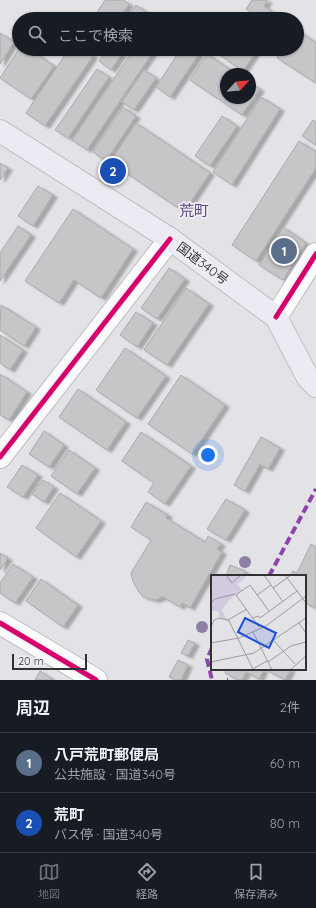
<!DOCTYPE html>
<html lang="ja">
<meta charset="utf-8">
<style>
body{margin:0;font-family:Quicksand,"Noto Sans JP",sans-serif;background:#242831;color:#f1f3f6}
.compass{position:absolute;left:220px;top:68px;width:36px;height:36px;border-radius:50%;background:#171b24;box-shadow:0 1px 3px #0004;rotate:64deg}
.scale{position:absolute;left:12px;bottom:10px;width:75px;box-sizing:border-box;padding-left:4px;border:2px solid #313033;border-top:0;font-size:11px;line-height:14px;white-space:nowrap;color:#313033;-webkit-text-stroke:3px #efeef4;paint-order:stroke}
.you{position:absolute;left:208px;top:455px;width:14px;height:14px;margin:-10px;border:3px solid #fff;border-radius:50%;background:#1a73e8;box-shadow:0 0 0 6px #1a73e833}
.badge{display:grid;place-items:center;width:26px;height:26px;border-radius:50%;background:#6f6e72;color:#fff;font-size:13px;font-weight:700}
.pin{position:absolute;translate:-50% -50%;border:2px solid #fff;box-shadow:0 1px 4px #0006}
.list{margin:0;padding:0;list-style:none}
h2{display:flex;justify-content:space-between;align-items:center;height:52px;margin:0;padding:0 16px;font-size:17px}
h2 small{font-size:13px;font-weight:400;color:#9ea1a6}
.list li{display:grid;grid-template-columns:26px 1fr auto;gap:12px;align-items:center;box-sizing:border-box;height:60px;padding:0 16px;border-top:1px solid #363941}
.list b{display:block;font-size:15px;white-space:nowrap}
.list p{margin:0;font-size:13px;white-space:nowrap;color:#9ea1a6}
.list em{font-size:13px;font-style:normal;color:#9ea1a6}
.icon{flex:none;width:22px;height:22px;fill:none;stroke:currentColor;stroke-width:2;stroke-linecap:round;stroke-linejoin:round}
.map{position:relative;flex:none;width:316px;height:680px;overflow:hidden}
.search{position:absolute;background:#171b24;box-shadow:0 1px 3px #0004;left:12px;right:12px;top:12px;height:44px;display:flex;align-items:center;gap:10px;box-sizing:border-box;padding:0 14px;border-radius:22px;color:#9ea1a6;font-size:15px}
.sheet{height:172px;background:#171b24}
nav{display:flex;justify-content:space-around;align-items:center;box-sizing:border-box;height:56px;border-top:1px solid #363941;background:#171b24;font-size:11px;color:#9ea1a6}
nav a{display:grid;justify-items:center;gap:2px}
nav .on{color:#6f6e72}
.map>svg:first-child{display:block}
.building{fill:#c6c5c8;stroke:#abaaad;filter:url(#shadow)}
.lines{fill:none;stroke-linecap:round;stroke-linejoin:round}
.minor-casing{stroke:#bebec1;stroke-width:24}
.tertiary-casing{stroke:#bebec1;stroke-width:24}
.trunk-casing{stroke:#c0c0c2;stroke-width:24}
.minor{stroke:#fbfbfb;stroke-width:22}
.tertiary{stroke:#fbfbfb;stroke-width:22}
.trunk{stroke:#eceaf2;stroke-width:22}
.quiet{stroke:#8e44ad;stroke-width:4;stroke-dasharray:8 4;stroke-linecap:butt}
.cycleway-casing{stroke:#efeef4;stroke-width:8}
.cycleway{stroke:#d6006c;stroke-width:5}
.tree{fill:#8e80a5}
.labels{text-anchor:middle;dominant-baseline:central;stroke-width:3.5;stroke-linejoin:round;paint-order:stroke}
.street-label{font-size:13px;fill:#313033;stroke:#efeef4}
.quarter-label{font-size:15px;fill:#5b4583;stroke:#efeef4}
.inset-road{fill:none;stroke:#9c9b9e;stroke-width:1}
.view{fill:#1d4ed8;fill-opacity:0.15;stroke:#1d4ed8;stroke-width:2}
.inset-edge{fill:none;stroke:#313033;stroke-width:2}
</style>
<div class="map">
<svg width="316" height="680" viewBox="0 0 316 680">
<defs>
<filter id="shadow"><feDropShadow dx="4.5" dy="2.5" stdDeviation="1" flood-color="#0004"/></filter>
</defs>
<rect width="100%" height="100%" fill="#e3e2e6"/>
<g class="building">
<path d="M105,0H123L129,4L119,19H96L94,17Z"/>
<path d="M252,0H268L264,6L283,19H253L256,16L246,9Z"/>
<path d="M136,5L149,14L146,19H127Z"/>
<path d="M297,30L316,43V83L277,58L283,49H297Z"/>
<path d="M0,33L14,42L0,64Z"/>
<path d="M19,49H29L54,66L31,99L0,78Z"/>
<path d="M69,49H82L93,56L45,126L26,113Z"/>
<path d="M107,49H125L111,70L99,61Z"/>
<path d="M134,49H155L87,150L72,140Z"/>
<path d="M181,49H191L199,54L170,97L156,87Z"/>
<path d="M211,49H250L255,53L243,71Z"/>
<path d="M207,54L237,74H226V98H250V83L260,89L242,115L190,80Z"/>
<path d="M97,69L109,77L68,138L55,130Z"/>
<path d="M144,70L156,78L134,110L122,102Z"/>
<path d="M261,97L280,109L232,185L213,172Z"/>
<path d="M123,107L136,116L106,161L93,152Z"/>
<path d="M222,116L237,126L210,166L195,156Z"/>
<path d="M313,120L316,122V145L302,136Z"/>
<path d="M136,123L210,173L184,212L110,162Z"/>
<path d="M299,141L316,152V168L256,261L232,245Z"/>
<path d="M0,163L8,168L0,180Z"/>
<path d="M38,186L53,195L33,226L18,216Z"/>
<path d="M73,209L133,249L101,298L74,280L59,303L25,281Z"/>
<path d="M18,226L31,235L0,281V253Z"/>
<path d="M283,227L306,243L283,280L259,265Z"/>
<path d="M169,268L185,279L157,319L141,308Z"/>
<path d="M186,288L209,304L167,365L144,350Z"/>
<path d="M1,305L36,327L24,346L0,330Z"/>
<path d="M136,312L153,323L137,347L120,335Z"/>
<path d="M0,335L23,350L10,370L0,363Z"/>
<path d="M125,348L166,376L137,418L96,390Z"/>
<path d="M0,374L27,392L9,420L0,415Z"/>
<path d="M181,375L225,405L192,454L148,424Z"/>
<path d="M78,389L126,422L107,450L59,417Z"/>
<path d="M44,431L64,445L49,467L29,454Z"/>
<path d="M141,432L191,466L165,504L148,492L154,483L122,461Z"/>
<path d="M261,437L280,448L268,469L260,464L245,491L234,485Z"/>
<path d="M69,450L95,468L77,494L51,476Z"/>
<path d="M22,465L38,475L23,497L7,487Z"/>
<path d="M43,480L54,487L44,502L32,494Z"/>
<path d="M60,493L101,521L76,557L36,528Z"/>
<path d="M226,499L245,510L226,540L207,529Z"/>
<path d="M146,502L168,515L166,518L205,542L208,536L221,544L217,549L222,552L190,608L182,603L180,607L163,597L155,600L143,597L139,592L133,582L131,573L151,540L131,527Z"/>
<path d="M311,544L316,547V608L305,603V576H290L293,571L297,573Z"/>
<path d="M0,553L8,558L0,570Z"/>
<path d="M13,564L33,577L15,603L0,593V583Z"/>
<path d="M230,565L245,571L243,576H226Z"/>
<path d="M41,579L78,605L63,627L26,601Z"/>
<path d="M188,640L195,643L188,656L181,653Z"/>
<path d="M178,660L188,665L181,680H175L169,677Z"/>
<path d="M227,669H264L259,679L246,672L242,680H238L225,673Z"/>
<path d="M270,669H291L285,680L268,671Z"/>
<path d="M40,671L52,679L51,680H35Z"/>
</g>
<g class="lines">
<defs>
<g id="minor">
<path d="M276,317L316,254"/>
<path d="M0,457L170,239"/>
</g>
<path id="tertiary" d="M0,623L96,680"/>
<path id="trunk" d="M0,131L170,239L276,317L308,378L316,386"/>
</defs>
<use href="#minor" class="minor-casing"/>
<use href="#tertiary" class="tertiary-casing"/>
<use href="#trunk" class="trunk-casing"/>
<use href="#minor" class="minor"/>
<use href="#tertiary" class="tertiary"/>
<use href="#trunk" class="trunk"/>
<g class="quiet">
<path d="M269,576L316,489"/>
<path d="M212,648L207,659L212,680"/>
<path d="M227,680H228"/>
</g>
<defs>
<g id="cycleway">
<path d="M276,317L316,254"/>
<path d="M0,457L170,239"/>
<path d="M0,623L96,680"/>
</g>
</defs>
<use href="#cycleway" class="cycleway-casing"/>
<use href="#cycleway" class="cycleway"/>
</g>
<g class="tree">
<circle cx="245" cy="562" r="6"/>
<circle cx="202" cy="627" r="6"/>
</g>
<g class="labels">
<g class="street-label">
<text transform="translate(203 263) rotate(37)">国道340号</text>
</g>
<g class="quarter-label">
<text x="194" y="210">荒町</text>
</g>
</g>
<g transform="translate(211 575)">
<rect width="95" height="95" fill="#e3e2e6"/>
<path d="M0,0H34V3L26,9L31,15L17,26L11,35L16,45H10L7,36H0Z" fill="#d1cae1"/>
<path class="inset-road" d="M15,0L21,8L30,0M53,0L72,27M74,0L95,28M62,13L80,0M46,20L60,10M0,28L4,24L24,19M42,43L47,41L49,43L86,16M17,44L42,94M88,48L95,58M0,52L3,45L8,43L17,45L36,34M48,52L25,20L39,10L58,36M42,57L61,95M63,66L84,89M0,68L28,63L55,51L95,21M0,87L43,78L95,43M57,87L80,71L95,67M40,95L56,86M79,95L95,81"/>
<path class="view" d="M34,43L65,58L58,73L27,57Z"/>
<rect width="95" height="95" class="inset-edge"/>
</g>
</svg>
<svg class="compass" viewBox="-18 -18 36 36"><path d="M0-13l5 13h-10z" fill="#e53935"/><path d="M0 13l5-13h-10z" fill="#9ea1a6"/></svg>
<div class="scale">20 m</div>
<div class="you"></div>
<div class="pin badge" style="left:284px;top:251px;background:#5c6f8a">1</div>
<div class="pin badge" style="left:113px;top:171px;background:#1a4fb4">2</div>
<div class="search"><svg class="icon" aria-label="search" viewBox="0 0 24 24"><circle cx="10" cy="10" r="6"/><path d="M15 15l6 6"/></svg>ここで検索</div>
</div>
<section class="sheet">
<h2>周辺<small>2件</small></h2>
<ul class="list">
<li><span class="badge" style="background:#5c6f8a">1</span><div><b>八戸荒町郵便局</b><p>公共施設 · 国道340号</p></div><em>60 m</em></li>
<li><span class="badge" style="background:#1a4fb4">2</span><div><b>荒町</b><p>バス停 · 国道340号</p></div><em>80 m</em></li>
</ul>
</section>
<nav>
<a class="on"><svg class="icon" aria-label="map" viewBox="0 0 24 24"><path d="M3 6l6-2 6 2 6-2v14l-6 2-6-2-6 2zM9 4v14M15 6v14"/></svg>地図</a>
<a><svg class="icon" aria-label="directions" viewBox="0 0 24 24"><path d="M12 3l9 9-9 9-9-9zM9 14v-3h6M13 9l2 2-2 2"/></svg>経路</a>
<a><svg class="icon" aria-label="saved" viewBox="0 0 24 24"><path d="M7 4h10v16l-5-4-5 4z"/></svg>保存済み</a>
</nav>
